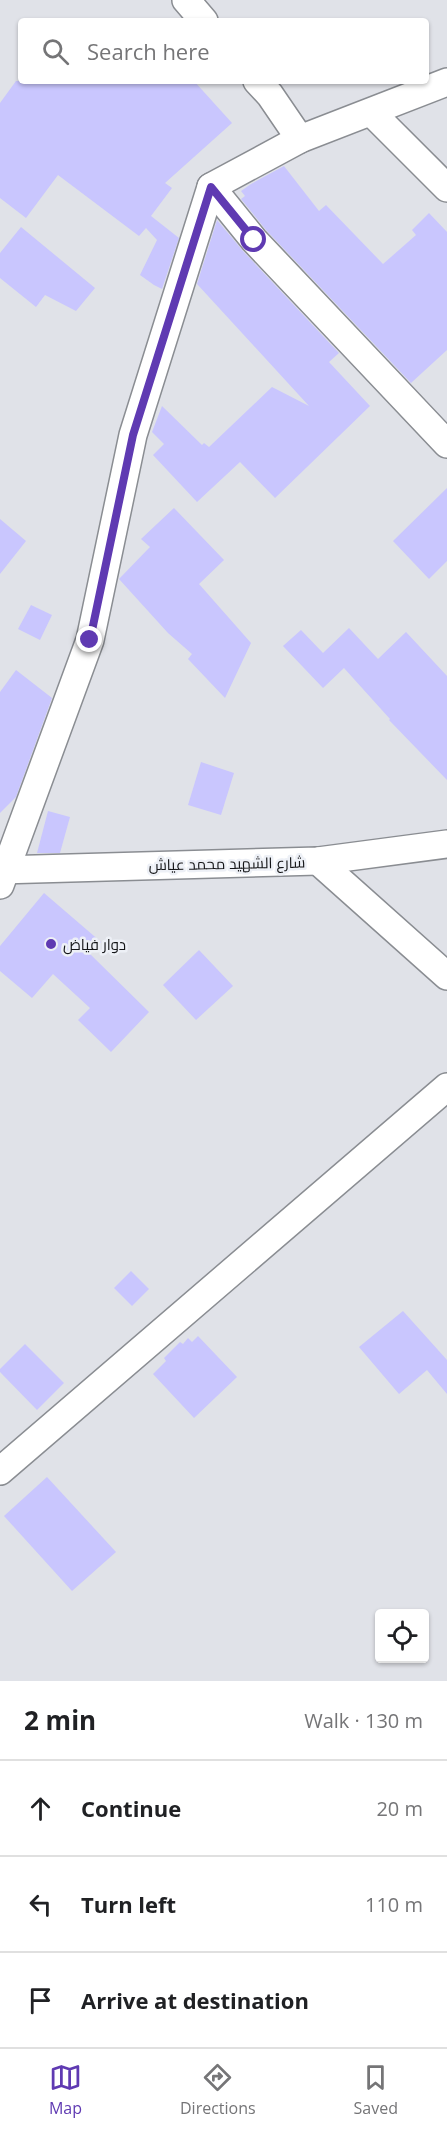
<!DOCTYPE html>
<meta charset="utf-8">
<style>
body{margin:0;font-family:"Open Sans",Cairo,sans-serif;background:#f2f2f2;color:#202124}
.controls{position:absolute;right:18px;bottom:18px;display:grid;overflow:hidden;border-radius:6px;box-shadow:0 2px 4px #0004}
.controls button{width:54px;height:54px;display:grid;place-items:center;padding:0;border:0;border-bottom:2px solid #e0e0e0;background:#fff;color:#202124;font:30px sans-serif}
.stop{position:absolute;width:18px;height:18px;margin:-14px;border:4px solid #5f3ab2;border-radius:50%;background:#fff}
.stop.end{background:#5f3ab2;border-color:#fff;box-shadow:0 2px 6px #0008}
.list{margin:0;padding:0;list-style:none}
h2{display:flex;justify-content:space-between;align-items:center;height:78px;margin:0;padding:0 24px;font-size:26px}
h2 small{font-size:20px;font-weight:400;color:#757577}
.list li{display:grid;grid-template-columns:39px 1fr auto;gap:18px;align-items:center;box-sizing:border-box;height:96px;padding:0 24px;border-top:2px solid #e0e0e0}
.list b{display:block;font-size:22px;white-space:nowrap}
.list em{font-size:20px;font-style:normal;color:#757577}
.icon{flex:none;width:33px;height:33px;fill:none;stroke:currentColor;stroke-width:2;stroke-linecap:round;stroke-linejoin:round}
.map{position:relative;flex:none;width:447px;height:1681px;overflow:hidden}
.search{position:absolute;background:#fff;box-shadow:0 2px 4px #0004;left:18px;right:18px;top:18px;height:66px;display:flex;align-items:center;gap:15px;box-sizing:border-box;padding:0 21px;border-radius:6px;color:#757577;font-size:22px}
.sheet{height:366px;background:#fff}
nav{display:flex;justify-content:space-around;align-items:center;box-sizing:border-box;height:84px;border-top:2px solid #e0e0e0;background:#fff;font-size:16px;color:#757577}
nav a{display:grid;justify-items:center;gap:3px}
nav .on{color:#5f3ab2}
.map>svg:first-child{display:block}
.building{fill:#c9c6fe}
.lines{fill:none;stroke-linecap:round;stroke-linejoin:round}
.street-casing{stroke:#8a8d92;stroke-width:30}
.street{stroke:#fff;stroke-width:27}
.route{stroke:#5f3ab2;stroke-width:8}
.poi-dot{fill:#5f3ab2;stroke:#edf0f6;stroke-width:2}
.labels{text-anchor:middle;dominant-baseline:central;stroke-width:5;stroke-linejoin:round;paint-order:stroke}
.street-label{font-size:15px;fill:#131416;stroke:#edf0f6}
.poi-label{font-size:15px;fill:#131416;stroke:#edf0f6;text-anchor:start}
</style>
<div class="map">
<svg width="447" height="1681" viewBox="0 0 447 1681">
<rect width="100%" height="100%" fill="#e0e2e8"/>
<g class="building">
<path d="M16,81H194L232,123L165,183L172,188L151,216L179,238L162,289L154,285L140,275L157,240L146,228L139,236L58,175L26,218L0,198V103Z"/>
<path d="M284,166L319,211L326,205L383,264L416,235L412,230L429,213L447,232V350L411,383L266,230L241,199L245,196L241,191L251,184Z"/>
<path d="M217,220L243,251L339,353L329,362L370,406L275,498L240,462L197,502L153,455L164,444L152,432L162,406L202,445L204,443L209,447L272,387L309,406L197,284Z"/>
<path d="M21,227L95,288L76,311L45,295L36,307L0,278V253Z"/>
<path d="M447,488V561L429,579L393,541Z"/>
<path d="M174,508L224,560L199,584L251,643L225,698L188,659L192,654L168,633L119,579L150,547L141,539Z"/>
<path d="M0,519L26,541L0,574Z"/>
<path d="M31,605L52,615L40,640L18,629Z"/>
<path d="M349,628L378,659L406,632L447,676V780L389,720L390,719L344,668L323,688L283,646L301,630L323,653Z"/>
<path d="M16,670L52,698L16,797L0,813V692Z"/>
<path d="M201,762L234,773L221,815L188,805Z"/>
<path d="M48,811L70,817L60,853H37Z"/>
<path d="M44,893L101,942L90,954L149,1012L111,1052L78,1020L90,1008L53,974L32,998L0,971V946Z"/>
<path d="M199,950L233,986L196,1020L163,985Z"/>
<path d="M131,1271L149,1289L132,1306L114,1288Z"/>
<path d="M403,1311L447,1360V1394L427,1370L399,1394L359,1347Z"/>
<path d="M198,1336L237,1377L194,1418L153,1374L166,1361L164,1358L180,1342L183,1344L188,1338L192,1342Z"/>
<path d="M25,1344L64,1383L37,1410L0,1372V1369Z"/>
<path d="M47,1477L116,1552L72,1591L4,1516Z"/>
</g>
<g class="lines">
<defs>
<g id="street">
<path d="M186,0L204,21"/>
<path d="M257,81L270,95L300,139"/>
<path d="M372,113L447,188"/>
<path d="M211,187L254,240L447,444"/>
<path d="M318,861L447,976"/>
<path d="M0,870L318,861L447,844"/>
<path d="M0,885L90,640L133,435L211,187L300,139L447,82"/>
<path d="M0,1471L447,1087"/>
</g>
</defs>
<use href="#street" class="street-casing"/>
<use href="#street" class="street"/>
</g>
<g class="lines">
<path class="route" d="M90,640L133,435L211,187L254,240"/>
</g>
<circle class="poi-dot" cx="51" cy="944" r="6"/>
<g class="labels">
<g class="street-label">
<text transform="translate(227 863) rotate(-1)">شارع الشهيد محمد عياش</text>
</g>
<g class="poi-label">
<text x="63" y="944">دوار فياض</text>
</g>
</g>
</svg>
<div class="controls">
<button><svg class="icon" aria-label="locate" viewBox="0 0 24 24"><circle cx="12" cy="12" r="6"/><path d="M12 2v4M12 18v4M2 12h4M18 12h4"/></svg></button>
</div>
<div class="stop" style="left:254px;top:240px"></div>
<div class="stop end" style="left:90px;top:640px"></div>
<div class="search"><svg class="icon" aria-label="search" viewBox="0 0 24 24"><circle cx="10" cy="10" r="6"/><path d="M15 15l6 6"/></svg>Search here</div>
</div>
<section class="sheet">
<h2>2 min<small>Walk · 130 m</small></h2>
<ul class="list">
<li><svg class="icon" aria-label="ahead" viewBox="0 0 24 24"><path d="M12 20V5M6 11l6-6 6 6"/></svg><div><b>Continue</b></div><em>20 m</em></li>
<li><svg class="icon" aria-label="left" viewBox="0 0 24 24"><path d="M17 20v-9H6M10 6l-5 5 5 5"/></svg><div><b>Turn left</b></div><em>110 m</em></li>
<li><svg class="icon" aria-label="arrive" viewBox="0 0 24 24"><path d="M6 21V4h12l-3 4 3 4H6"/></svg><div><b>Arrive at destination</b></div></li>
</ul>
</section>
<nav>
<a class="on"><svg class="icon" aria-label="map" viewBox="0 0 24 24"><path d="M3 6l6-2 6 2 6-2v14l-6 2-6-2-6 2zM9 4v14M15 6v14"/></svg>Map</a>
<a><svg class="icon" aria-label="directions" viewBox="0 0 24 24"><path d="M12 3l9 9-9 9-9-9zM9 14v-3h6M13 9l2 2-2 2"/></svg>Directions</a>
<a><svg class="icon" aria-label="saved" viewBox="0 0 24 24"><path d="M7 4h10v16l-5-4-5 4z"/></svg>Saved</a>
</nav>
